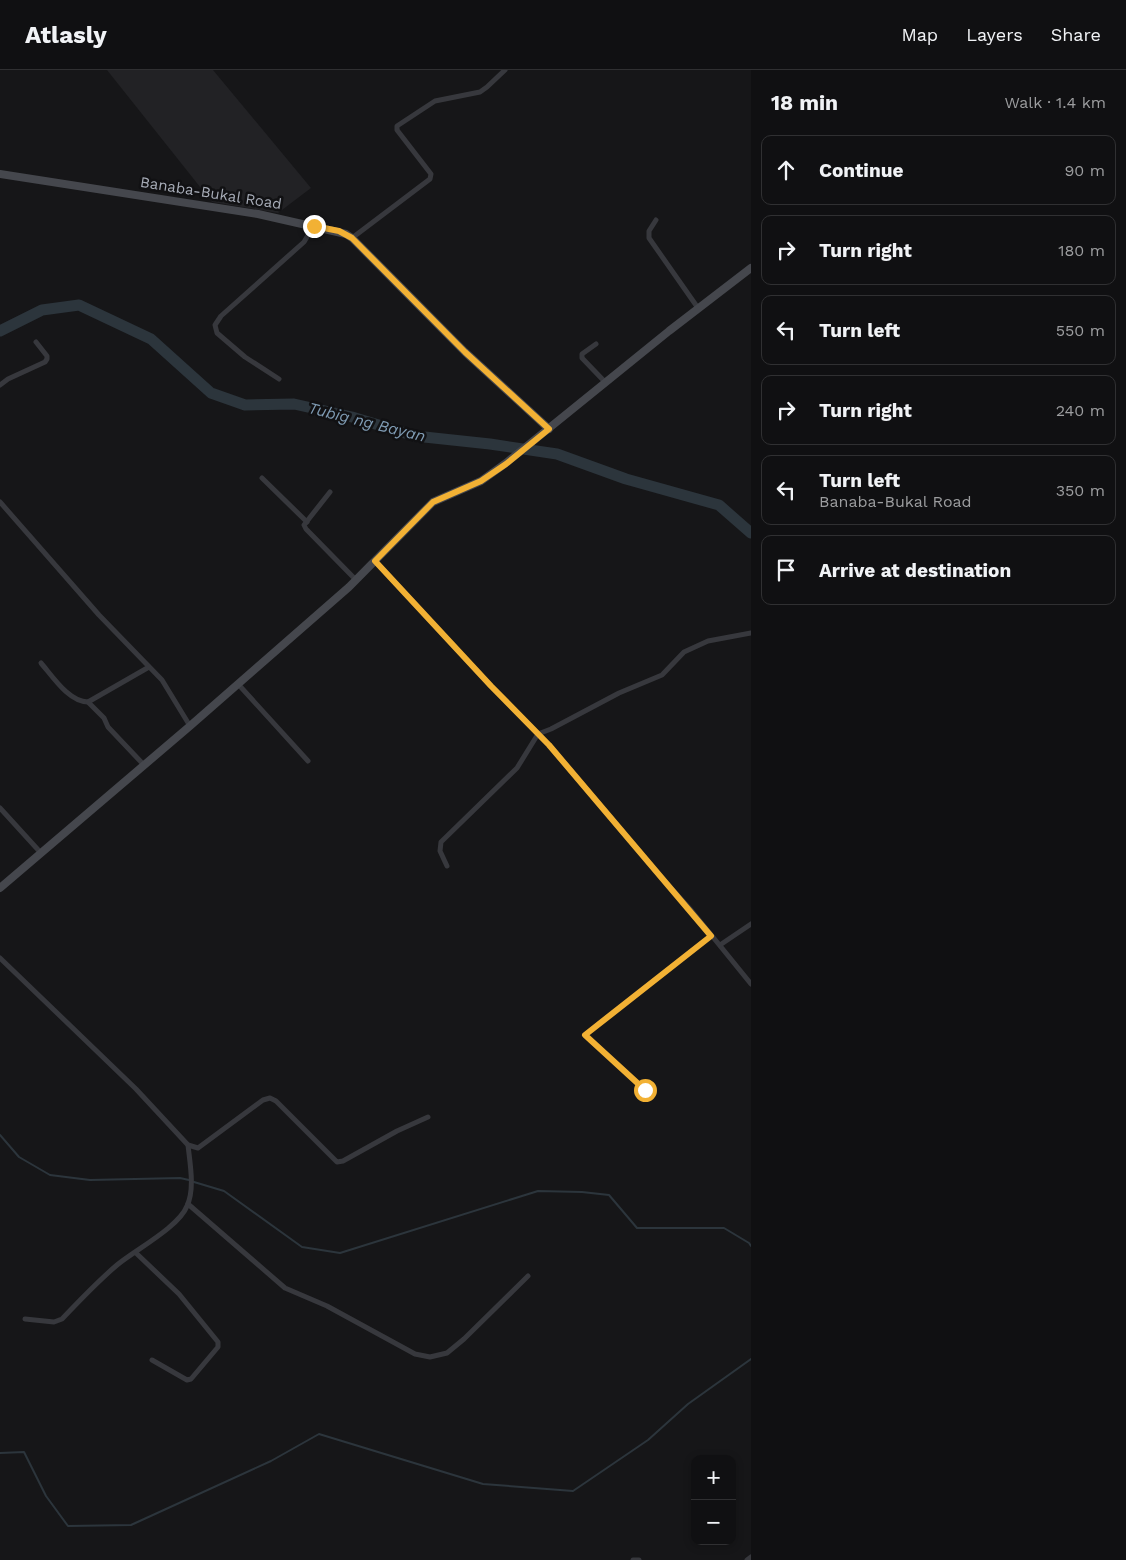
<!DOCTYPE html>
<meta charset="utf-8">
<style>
body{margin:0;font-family:"Work Sans",sans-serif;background:#1e1e20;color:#f1f3f6}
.controls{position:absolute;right:15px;bottom:15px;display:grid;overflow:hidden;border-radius:10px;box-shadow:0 2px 8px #0003}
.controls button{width:45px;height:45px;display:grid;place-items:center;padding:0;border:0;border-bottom:1px solid #303032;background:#101012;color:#f1f3f6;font:25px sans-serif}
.stop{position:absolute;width:15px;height:15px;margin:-11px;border:4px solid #f2b134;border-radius:50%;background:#fff}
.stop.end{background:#f2b134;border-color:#fff;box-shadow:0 1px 5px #0008}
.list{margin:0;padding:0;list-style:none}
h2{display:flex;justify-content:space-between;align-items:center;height:65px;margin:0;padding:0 20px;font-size:21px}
h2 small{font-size:16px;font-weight:400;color:#9c9d9f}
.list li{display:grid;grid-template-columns:32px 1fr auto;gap:15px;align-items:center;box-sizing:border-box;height:70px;margin:0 10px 10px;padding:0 10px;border:1px solid #303032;border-radius:10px}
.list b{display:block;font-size:19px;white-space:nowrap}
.list p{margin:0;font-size:16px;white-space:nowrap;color:#9c9d9f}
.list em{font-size:16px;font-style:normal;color:#9c9d9f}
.icon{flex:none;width:28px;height:28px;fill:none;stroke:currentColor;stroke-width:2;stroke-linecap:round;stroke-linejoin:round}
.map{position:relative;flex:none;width:751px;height:1490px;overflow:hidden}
header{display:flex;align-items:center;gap:30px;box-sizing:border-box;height:70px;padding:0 25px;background:#101012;border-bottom:1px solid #303032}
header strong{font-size:24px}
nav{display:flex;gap:28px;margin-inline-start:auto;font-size:18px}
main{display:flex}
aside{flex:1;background:#101012}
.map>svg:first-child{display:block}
.built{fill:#222225}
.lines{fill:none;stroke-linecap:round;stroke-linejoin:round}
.stream{stroke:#2c353c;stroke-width:2}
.river{stroke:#2c353c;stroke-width:11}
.street{stroke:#37383d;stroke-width:5}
.secondary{stroke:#45474d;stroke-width:8}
.route{stroke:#f2b134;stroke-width:6}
.labels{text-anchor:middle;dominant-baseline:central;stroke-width:5;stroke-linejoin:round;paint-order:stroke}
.street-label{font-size:15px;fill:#a8adb8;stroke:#111113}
.water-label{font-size:16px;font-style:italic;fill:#7f9bb3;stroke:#111113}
</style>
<header>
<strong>Atlasly</strong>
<nav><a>Map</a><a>Layers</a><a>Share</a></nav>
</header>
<main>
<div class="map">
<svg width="751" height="1490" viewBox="0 0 751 1490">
<rect width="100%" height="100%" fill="#161618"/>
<path class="built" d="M107,0H213L311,118L278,143L212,132Z"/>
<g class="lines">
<g class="stream">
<path d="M0,1065L19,1087L50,1105L90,1110L180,1108L189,1110"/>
<path d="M194,1112L224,1121L302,1177L340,1183L538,1121L582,1122L609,1125L637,1158H724L749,1173L751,1176"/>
<path d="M0,1383L24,1382L46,1426L68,1456L131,1455L271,1391L319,1364L483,1414L573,1421L648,1370L688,1334L751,1289"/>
</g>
<path class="river" d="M0,261L42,240L79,235L151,269L211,323L245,335L294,334L352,347L415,366L490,374L557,384L626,409L719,435L751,463"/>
<g class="street">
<path d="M656,150L649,161V168L698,238"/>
<path d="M352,168L430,109L431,104L397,60V56L435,31L480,22L487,17L505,0"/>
<path d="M596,274L582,284V288L606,313"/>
<path d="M279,309L245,287L217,263L215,255L221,246L304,172L314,155"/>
<path d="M0,315L8,309L45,292L47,289V286L36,272"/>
<path d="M262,408L307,452"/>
<path d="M330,422L304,455L306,459L356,510"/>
<path d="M0,432L99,545L162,610L190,656"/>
<path d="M375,491L491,616L549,675L660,806L691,840L751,914"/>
<path d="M41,593C53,607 69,632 88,632L149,597"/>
<path d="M238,614L308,691"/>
<path d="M88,632L104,648L108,657L143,694"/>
<path d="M0,738L41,783"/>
<path d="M447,796L440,781L441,772L517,698L538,664L551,659L619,623L662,605L684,582L708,571L751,563"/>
<path d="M720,875L751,854"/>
<path d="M0,888L136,1019L188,1075L198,1078L263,1030L270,1028L276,1031L337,1092L343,1091L397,1061L428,1047"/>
<path d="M645,1020L585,965L711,866"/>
<path d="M188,1134L285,1218L327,1236L415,1284L430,1287L447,1283L464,1269L528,1206"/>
<path d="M136,1183L179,1224L218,1272V1277L191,1309L187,1310L152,1290"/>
<path d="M25,1249L54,1252L62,1249C80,1230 97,1212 117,1195C135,1180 179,1157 187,1136C195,1119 190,1094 188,1075"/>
<path d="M633,1490H639"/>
<path d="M747,1490L751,1487"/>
</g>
<g class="secondary">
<path d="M0,104L258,144L346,164L352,168L465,282L549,359"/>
<path d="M0,818L190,656L349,517L433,432L481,411L506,393L669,261L751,198"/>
</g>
</g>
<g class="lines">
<path class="route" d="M314,156L339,161L352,168L465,282L549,359L506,394L481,411L433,432L375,491L491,616L549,675L711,866L585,965L645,1020"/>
</g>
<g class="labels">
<g class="street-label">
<text transform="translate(211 123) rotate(9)">Banaba-Bukal Road</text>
</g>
<g class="water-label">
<text transform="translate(367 352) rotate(14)">Tubig ng Bayan</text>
</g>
</g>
</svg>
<div class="controls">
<button>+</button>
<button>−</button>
</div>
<div class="stop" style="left:645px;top:1020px"></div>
<div class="stop end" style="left:314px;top:156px"></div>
</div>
<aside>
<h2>18 min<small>Walk · 1.4 km</small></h2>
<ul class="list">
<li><svg class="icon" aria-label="ahead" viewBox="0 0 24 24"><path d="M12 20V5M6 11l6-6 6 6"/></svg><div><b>Continue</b></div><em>90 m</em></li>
<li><svg class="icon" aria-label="right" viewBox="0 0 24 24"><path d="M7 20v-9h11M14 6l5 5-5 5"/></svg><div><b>Turn right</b></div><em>180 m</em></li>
<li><svg class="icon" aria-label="left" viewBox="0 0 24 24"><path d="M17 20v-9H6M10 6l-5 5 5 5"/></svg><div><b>Turn left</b></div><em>550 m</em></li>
<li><svg class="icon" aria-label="right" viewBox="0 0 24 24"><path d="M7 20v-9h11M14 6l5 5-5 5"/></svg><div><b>Turn right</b></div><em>240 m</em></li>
<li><svg class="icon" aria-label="left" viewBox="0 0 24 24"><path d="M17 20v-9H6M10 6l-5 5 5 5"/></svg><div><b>Turn left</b><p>Banaba-Bukal Road</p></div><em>350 m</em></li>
<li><svg class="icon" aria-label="arrive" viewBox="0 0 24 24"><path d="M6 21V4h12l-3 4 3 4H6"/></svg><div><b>Arrive at destination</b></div></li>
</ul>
</aside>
</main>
